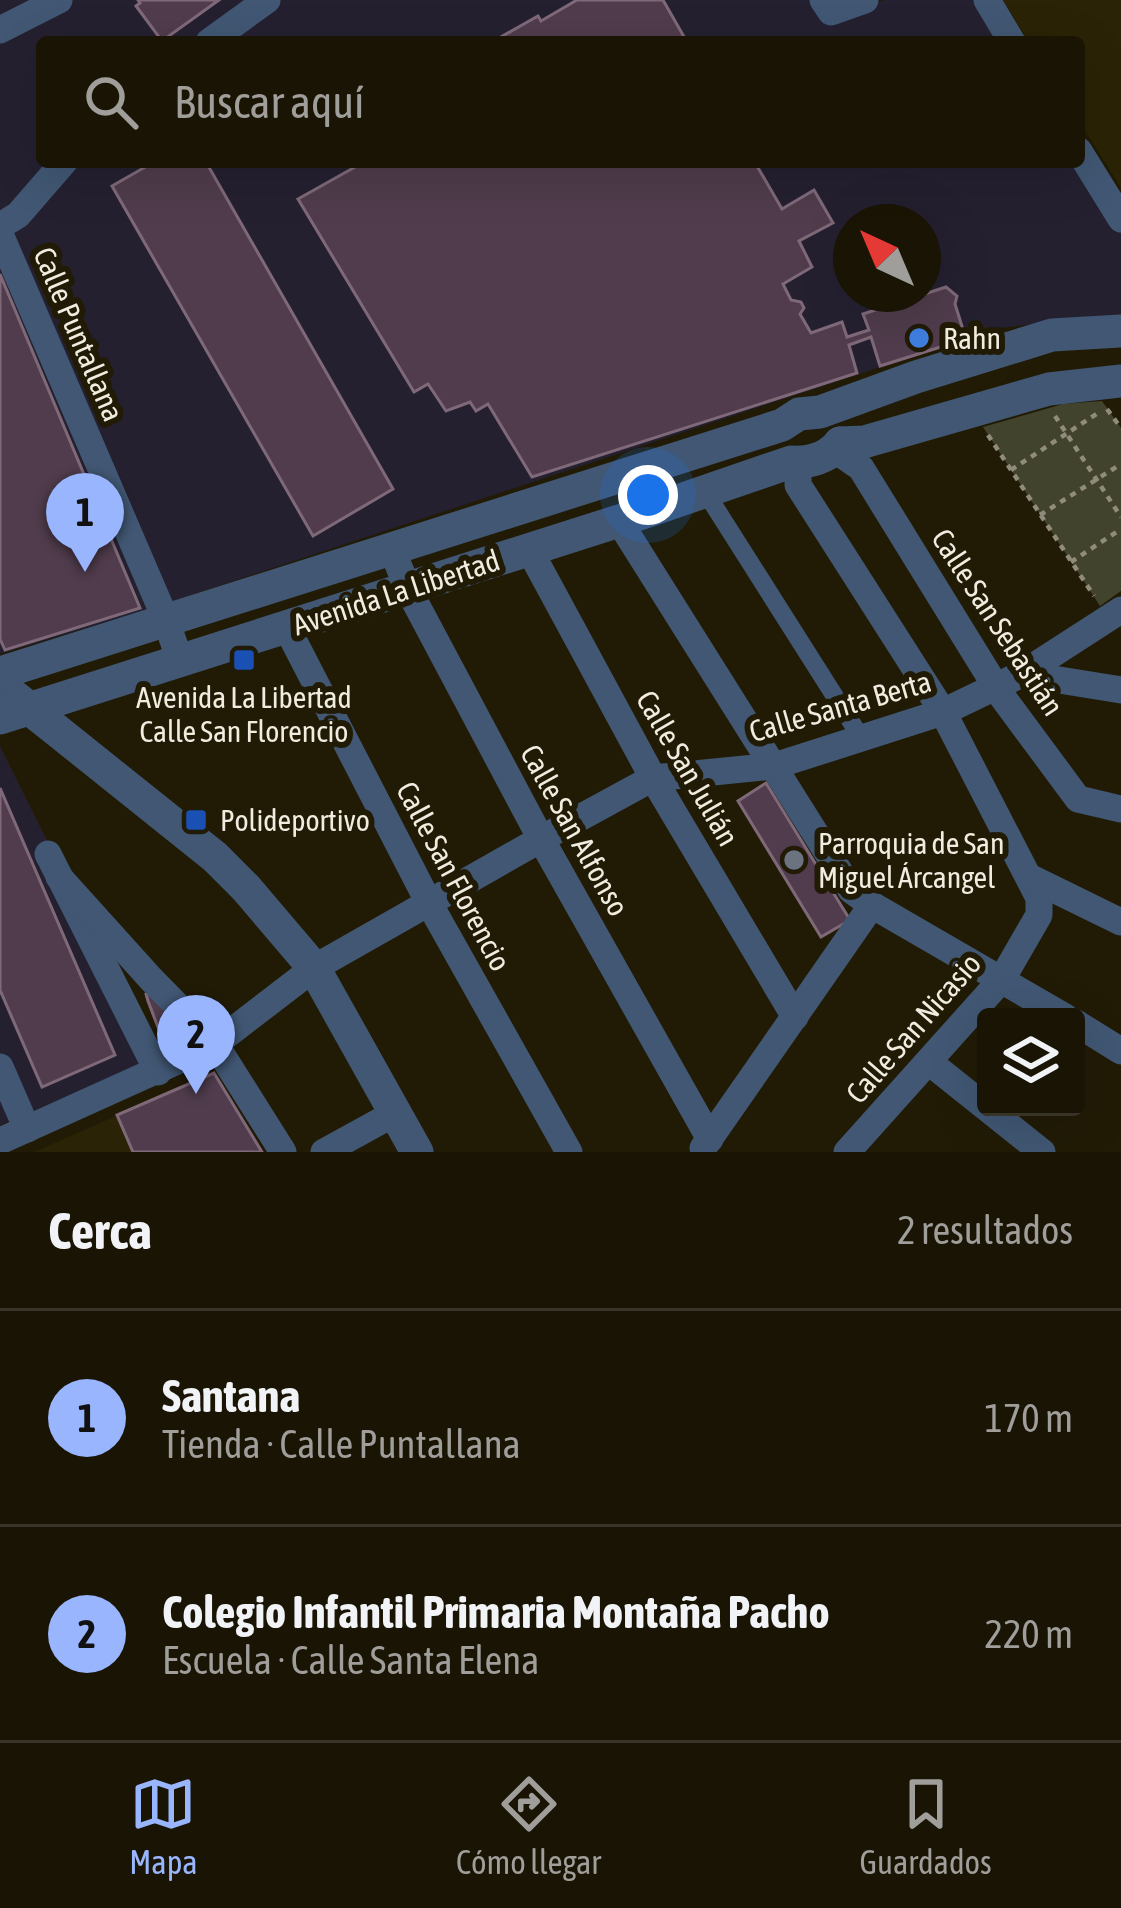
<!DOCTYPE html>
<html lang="es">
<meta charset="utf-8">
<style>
body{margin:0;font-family:"Asap Condensed",sans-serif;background:#262113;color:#f1f3f6}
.controls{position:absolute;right:36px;bottom:36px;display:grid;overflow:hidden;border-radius:12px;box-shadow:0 12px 48px #0002}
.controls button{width:108px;height:108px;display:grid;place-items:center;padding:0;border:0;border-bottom:3px solid #373326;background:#191404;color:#f1f3f6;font:60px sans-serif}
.compass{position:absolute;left:833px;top:204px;width:108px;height:108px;border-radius:50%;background:#191404;box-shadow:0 12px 48px #0002;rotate:316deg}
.you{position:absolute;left:648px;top:495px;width:42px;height:42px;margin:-30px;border:9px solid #fff;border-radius:50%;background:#1a73e8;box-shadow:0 0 0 18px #1a73e833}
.badge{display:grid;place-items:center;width:78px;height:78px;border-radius:50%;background:#98b5fd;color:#111;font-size:39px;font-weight:700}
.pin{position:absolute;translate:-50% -99px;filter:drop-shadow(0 3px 6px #0008)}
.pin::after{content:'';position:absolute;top:63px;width:42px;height:36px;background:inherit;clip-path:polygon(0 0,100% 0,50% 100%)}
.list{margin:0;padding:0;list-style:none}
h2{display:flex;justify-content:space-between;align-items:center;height:156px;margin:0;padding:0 48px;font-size:51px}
h2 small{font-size:39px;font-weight:400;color:#9f9e9a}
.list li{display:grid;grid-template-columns:78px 1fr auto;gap:36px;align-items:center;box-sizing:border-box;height:216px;padding:0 48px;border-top:3px solid #373326}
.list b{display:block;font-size:45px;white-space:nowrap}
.list p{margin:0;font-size:39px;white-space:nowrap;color:#9f9e9a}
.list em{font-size:39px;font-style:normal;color:#9f9e9a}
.icon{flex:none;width:66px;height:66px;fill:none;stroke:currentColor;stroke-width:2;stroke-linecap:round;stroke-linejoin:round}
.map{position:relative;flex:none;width:1121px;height:1152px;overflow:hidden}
.search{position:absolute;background:#191404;box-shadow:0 12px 48px #0002;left:36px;right:36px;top:36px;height:132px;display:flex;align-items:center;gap:30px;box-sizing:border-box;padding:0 42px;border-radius:12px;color:#9f9e9a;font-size:45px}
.sheet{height:588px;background:#191404}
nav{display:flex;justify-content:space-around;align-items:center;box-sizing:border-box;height:168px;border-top:3px solid #373326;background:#191404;font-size:33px;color:#9f9e9a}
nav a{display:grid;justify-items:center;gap:6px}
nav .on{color:#98b5fd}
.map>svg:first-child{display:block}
.built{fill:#2b2305}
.industrial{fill:#242030;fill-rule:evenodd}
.green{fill:#41432c}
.building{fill:#503c4c;stroke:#7f6979;stroke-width:3}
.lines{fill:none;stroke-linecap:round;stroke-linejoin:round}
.path{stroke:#908b7a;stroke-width:4.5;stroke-dasharray:6 6;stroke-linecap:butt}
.pedestrian{stroke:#415773;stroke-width:18}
.minor{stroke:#415773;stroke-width:27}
.tertiary{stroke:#415773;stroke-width:33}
.shop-dot{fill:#3f7fe0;stroke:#211b06;stroke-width:4.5}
.transit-dot{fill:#1a4fb4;stroke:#211b06;stroke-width:4.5}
.worship-dot{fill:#6b7280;stroke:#211b06;stroke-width:4.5}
.labels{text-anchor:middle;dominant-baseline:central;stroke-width:12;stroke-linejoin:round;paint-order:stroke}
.street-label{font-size:30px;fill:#f0ecdf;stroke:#211b06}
.poi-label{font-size:30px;fill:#f0ecdf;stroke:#211b06;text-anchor:start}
</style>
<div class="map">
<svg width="1121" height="1152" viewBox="0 0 1121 1152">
<rect width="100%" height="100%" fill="#211b06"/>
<g class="built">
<path d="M1003,0H1121V188L1079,121V42H1029Z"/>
<path d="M214,1073L262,1152H34Z"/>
</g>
<g class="industrial">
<path d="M0,0H811L824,20L884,0H987L1013,42H42V162H1079L1121,218V315L998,328L152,608L0,654ZM851,222H923V294H851Z"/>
<path d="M0,746L155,1058L0,1125Z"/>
</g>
<path class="green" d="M1102,401L1121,428V591L1100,606L983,427L1063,404Z"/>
<g class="building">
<path d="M138,0H219L162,41L136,6L140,3Z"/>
<path d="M577,0H663L687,42H492L538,16L541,21Z"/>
<path d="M154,162H206L393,489L313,536L112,186Z"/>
<path d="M364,162H764L757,166L782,209L814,190L833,223L799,241L812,267L783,284L791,300L801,302L804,308L800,314L811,333L842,322L847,337L869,330L863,314L946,287L957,296L955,304L966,339L880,366L871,337L849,345L857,373L532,477L488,404L476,411L470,402L446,411L428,384L414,392L298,199Z"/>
<path d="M0,274L140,608L5,650L0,639Z"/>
<path d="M766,783L850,920L821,937L738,801Z"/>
<path d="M0,788L115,1055L42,1087L0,990Z"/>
<path d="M149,992L186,1032L164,1043L148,1001L146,994Z"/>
<path d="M214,1073L262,1152H133L117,1115Z"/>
</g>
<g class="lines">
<g class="path">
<path d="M1107,409L1121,428"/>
<path d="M1055,416L1121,517"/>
<path d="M988,435L1094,596"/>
<path d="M1011,470L1101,411"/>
<path d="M1040,515L1121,464"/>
<path d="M1071,562L1121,529"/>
</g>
<path class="pedestrian" d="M706,493L860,736"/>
<g class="minor">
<path d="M823,0L831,12L865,0"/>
<path d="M987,0L1012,42"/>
<path d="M0,30L59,0"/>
<path d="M209,42L267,0"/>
<path d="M1079,151L1121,219"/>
<path d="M0,226L18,215L64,162"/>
<path d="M0,234L166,620L180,661"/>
<path d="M835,450L861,468L1001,695L1078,799L1121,809"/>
<path d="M798,463V485L943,712L1039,898V915L1002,979L847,1152"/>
<path d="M619,521L851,890L872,905L1065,1017"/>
<path d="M392,549L407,587L541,839L710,1139"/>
<path d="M529,549L653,778L795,1017"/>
<path d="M287,628L429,903L569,1152"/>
<path d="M1022,674L1121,690"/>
<path d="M48,854L158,1072"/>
<path d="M59,877L151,979L215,1044L283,1152"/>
<path d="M1029,877L1121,922"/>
<path d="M1076,1023L1121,1051"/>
<path d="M929,1062L1042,1152"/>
<path d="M0,1067L27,1129"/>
<path d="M0,1141L215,1044L314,968L541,839L653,778L774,766L943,712L1022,674L1121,610"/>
<path d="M703,1148L872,905"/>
<path d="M324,1152L395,1113"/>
</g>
<g class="tertiary">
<path d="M840,443L864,442L1049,389L1121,381"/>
<path d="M0,673L782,425L799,414L820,412L916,377L1052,335L1121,331"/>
<path d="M15,697L215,857L246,888L314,968L417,1152"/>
<path d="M0,718L619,521L791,462C809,463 828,458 840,443"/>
</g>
</g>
<circle class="shop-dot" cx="919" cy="338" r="12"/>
<g class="transit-dot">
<rect x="232" y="648" width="24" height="24" rx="6"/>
<rect x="184" y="808" width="24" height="24" rx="6"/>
</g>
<circle class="worship-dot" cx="794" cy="860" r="12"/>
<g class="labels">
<g class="street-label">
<text transform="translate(79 334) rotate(67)">Calle Puntallana</text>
<text transform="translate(396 592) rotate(-18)">Avenida La Libertad</text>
<text transform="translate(998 622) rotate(57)">Calle San Sebastián</text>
<text transform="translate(840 706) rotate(-16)">Calle Santa Berta</text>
<text transform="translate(688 768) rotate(60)">Calle San Julián</text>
<text transform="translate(575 830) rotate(61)">Calle San Alfonso</text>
<text transform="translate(454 876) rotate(62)">Calle San Florencio</text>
<text transform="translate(913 1028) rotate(-49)">Calle San Nicasio</text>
</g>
<g class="poi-label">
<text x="943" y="338">Rahn</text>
<text x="244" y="697" text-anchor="middle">Avenida La Libertad<tspan x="244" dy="34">Calle San Florencio</tspan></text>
<text x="220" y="820">Polideportivo</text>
<text x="818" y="843">Parroquia de San<tspan x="818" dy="34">Miguel Árcangel</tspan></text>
</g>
</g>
</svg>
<div class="controls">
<button><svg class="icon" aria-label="layers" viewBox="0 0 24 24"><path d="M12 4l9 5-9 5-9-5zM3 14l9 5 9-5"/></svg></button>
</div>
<svg class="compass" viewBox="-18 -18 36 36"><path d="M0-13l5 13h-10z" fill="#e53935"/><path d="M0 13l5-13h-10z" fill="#9f9e9a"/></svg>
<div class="you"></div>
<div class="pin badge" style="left:85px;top:572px">1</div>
<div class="pin badge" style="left:196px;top:1094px">2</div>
<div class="search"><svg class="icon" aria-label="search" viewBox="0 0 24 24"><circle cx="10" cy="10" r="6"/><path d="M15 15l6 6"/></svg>Buscar aquí</div>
</div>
<section class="sheet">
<h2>Cerca<small>2 resultados</small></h2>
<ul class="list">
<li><span class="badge">1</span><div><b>Santana</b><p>Tienda · Calle Puntallana</p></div><em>170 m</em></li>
<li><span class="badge">2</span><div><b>Colegio Infantil Primaria Montaña Pacho</b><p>Escuela · Calle Santa Elena</p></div><em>220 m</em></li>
</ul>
</section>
<nav>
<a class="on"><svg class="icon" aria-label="map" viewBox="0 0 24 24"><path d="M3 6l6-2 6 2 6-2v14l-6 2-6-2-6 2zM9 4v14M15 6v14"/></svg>Mapa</a>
<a><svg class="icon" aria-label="directions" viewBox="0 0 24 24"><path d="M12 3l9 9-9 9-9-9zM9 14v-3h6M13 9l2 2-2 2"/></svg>Cómo llegar</a>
<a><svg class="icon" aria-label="saved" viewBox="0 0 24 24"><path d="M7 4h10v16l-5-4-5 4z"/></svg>Guardados</a>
</nav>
